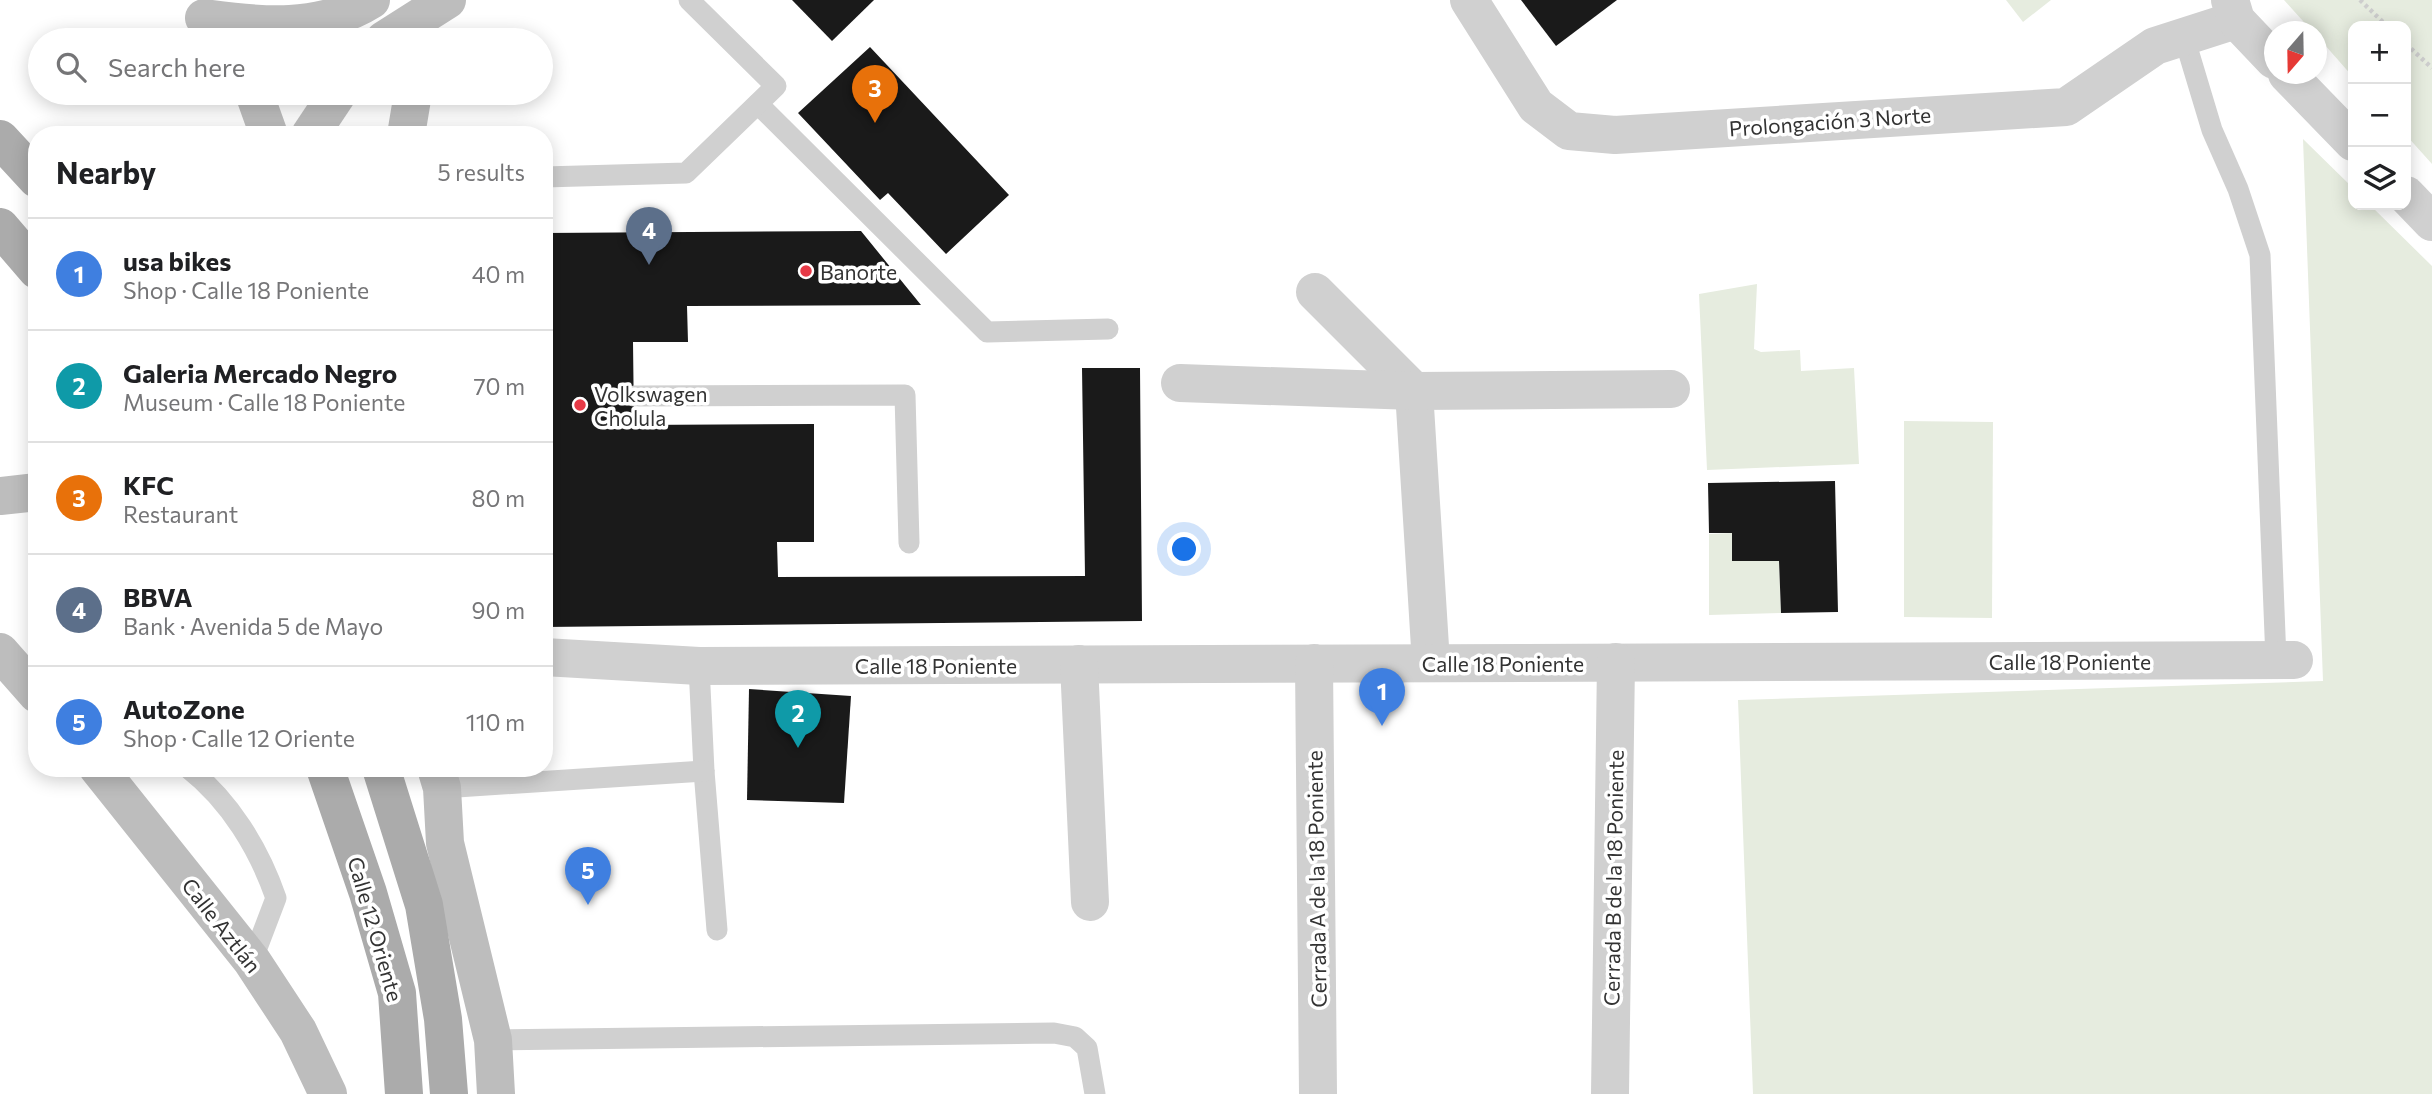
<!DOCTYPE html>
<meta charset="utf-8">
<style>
body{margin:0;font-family:Commissioner,sans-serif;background:#f2f2f2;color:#202124}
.controls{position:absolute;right:21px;top:21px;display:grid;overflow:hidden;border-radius:14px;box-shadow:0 4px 18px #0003}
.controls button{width:63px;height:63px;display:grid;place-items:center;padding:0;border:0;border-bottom:2px solid #e0e0e0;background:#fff;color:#202124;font:35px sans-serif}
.compass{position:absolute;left:2264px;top:21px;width:63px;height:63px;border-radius:50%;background:#fff;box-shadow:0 4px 18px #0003;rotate:200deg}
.you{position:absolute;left:1185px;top:550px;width:24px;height:24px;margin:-18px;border:5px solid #fff;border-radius:50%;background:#1a73e8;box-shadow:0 0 0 10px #1a73e833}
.badge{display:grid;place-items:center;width:46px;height:46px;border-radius:50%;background:#db2777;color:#fff;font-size:23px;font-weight:700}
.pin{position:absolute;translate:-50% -58px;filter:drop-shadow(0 2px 4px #0008)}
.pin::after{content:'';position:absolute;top:37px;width:24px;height:21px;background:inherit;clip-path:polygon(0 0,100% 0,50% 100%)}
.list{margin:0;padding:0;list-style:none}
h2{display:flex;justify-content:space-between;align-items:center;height:91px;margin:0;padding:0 28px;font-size:30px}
h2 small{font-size:23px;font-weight:400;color:#757577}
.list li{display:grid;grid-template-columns:46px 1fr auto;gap:21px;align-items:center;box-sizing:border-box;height:112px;padding:0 28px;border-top:2px solid #e0e0e0}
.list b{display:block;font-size:26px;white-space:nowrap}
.list p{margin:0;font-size:23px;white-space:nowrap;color:#757577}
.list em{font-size:23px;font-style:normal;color:#757577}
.icon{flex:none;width:38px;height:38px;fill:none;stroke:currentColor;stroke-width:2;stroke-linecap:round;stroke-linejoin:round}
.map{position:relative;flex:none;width:2432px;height:1094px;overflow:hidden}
.search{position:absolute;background:#fff;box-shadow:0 4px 18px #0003;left:28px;top:28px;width:525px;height:77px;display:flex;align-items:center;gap:18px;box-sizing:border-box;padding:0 24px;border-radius:38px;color:#757577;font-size:26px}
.panel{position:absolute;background:#fff;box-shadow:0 4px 18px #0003;left:28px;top:126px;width:525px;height:651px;border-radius:28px}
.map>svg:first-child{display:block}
.green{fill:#e6ecdf}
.building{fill:#1a1a1a}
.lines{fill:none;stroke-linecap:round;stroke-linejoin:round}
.path{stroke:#cdcdcd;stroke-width:4.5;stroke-dasharray:3.5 3.5;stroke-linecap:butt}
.service{stroke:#d0d0d0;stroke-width:21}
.minor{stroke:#d0d0d0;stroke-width:38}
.secondary{stroke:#bdbdbd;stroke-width:38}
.primary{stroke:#ababab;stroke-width:38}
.poi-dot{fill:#e63946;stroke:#fff;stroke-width:2.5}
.labels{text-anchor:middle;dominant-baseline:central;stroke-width:7;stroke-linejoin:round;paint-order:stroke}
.street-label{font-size:21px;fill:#333;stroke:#fff}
.poi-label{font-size:21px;fill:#333;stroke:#fff;text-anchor:start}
</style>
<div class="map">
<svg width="2432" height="1094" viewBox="0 0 2432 1094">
<rect width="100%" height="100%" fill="#fff"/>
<g class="green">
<path d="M2006,0H2051L2023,22Z"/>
<path d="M2284,0H2432V164L2406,135V26H2353V77L2317,36L2316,32L2312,31Z"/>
<path d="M2303,139L2353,188V205H2370L2432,266V1094H1753L1738,700L2323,681Z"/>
<path d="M1757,284L1754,349L1761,352L1800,350L1801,371L1854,368L1859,464L1707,470L1699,294Z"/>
<path d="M1904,421L1993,422L1992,618L1904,617Z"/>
<path d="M1732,533L1733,561H1779L1781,613L1709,615V534Z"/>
</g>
<g class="building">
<path d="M792,0H874L832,41Z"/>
<path d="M1521,0H1617L1556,46Z"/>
<path d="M870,47L1009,195L946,254L888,193L880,200L798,113Z"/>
<path d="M861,231L921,305L687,306L688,342H633L634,425L814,424V542H777L778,577L1085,576L1082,368H1140L1142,621L544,627V233Z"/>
<path d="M1835,481L1838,612L1781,613L1779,561H1732V533H1709L1708,483Z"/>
<path d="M749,689L851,696L844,803L747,800Z"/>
</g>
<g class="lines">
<g class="path">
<path d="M2360,0L2387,26"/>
<path d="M2406,44L2432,68"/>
</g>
<g class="service">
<path d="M2184,37L2212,130L2238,189L2260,255L2276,660"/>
<path d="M758,104L987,332L1108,329"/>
<path d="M544,177L686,173L776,86L689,0"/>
<path d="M634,396L905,395L909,543"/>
<path d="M699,666L704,771L717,930"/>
<path d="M188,768C230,801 259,849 276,898L252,961"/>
<path d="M442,788L704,771"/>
<path d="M493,1040L1054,1033L1075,1037L1087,1048L1095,1094"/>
</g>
<g class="minor">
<path d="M1469,0L1536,106L1569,131L1615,135L2066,107L2155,46L2236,20"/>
<path d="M2230,0L2236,20L2274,60"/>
<path d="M2287,74L2353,142"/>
<path d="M2406,195L2432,222"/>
<path d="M1315,292L1414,391L1431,663"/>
<path d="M1180,383L1414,391L1671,389"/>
<path d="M544,657L699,666L2294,660"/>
<path d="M1314,663L1318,1094"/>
<path d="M1079,664L1090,902"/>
<path d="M1610,1094L1616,662"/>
</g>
<g class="secondary">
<path d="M204,18C261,26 320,32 371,0"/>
<path d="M384,40L447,0"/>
<path d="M254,93L269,135"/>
<path d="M310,135L338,93"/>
<path d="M406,135L413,93"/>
<path d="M0,496L37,492"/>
<path d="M0,652L37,694"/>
<path d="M98,768L252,961L298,1031L328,1094"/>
<path d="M436,768L442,788L445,843L493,1040L496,1094"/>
</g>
<g class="primary">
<path d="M0,139L37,179"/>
<path d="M0,227L37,270"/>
<path d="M325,768L368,893L397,993L404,1094"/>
<path d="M381,768L424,905L443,1019L449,1094"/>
</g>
</g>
<g class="poi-dot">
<circle cx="806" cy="271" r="7"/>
<circle cx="580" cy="405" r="7"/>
</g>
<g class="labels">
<g class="street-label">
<text transform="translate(1830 121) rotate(-4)">Prolongación 3 Norte</text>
<text x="2070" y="661">Calle 18 Poniente</text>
<text x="1503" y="663">Calle 18 Poniente</text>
<text x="936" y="665">Calle 18 Poniente</text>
<text transform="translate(1613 878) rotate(-89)">Cerrada B de la 18 Poniente</text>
<text transform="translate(1316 879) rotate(-91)">Cerrada A de la 18 Poniente</text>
<text transform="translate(222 925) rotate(52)">Calle Aztlán</text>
<text transform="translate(376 929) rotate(74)">Calle 12 Oriente</text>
</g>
<g class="poi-label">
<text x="820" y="271">Banorte</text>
<text x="594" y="393">Volkswagen<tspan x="594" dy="24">Cholula</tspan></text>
</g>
</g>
</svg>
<div class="controls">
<button>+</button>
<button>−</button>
<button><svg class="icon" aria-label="layers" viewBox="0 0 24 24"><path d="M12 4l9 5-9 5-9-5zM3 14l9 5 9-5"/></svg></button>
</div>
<svg class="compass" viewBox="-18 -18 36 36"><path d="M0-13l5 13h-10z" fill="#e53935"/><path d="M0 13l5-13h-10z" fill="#757577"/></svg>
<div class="you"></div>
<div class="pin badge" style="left:1382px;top:726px;background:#3f7fe0">1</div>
<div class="pin badge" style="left:798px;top:748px;background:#0f9aa8">2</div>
<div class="pin badge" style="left:875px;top:123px;background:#e8710a">3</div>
<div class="pin badge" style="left:649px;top:265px;background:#5c6f8a">4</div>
<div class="pin badge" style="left:588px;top:905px;background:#3f7fe0">5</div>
<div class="search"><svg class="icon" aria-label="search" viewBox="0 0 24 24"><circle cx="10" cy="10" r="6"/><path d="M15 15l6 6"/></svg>Search here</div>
<section class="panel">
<h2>Nearby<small>5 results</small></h2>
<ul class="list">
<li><span class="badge" style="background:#3f7fe0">1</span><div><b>usa bikes</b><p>Shop · Calle 18 Poniente</p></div><em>40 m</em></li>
<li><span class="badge" style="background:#0f9aa8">2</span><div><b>Galeria Mercado Negro</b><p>Museum · Calle 18 Poniente</p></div><em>70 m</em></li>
<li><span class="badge" style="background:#e8710a">3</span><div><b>KFC</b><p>Restaurant</p></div><em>80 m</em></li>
<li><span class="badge" style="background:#5c6f8a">4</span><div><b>BBVA</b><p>Bank · Avenida 5 de Mayo</p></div><em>90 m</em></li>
<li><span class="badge" style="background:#3f7fe0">5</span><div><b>AutoZone</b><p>Shop · Calle 12 Oriente</p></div><em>110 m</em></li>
</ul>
</section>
</div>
